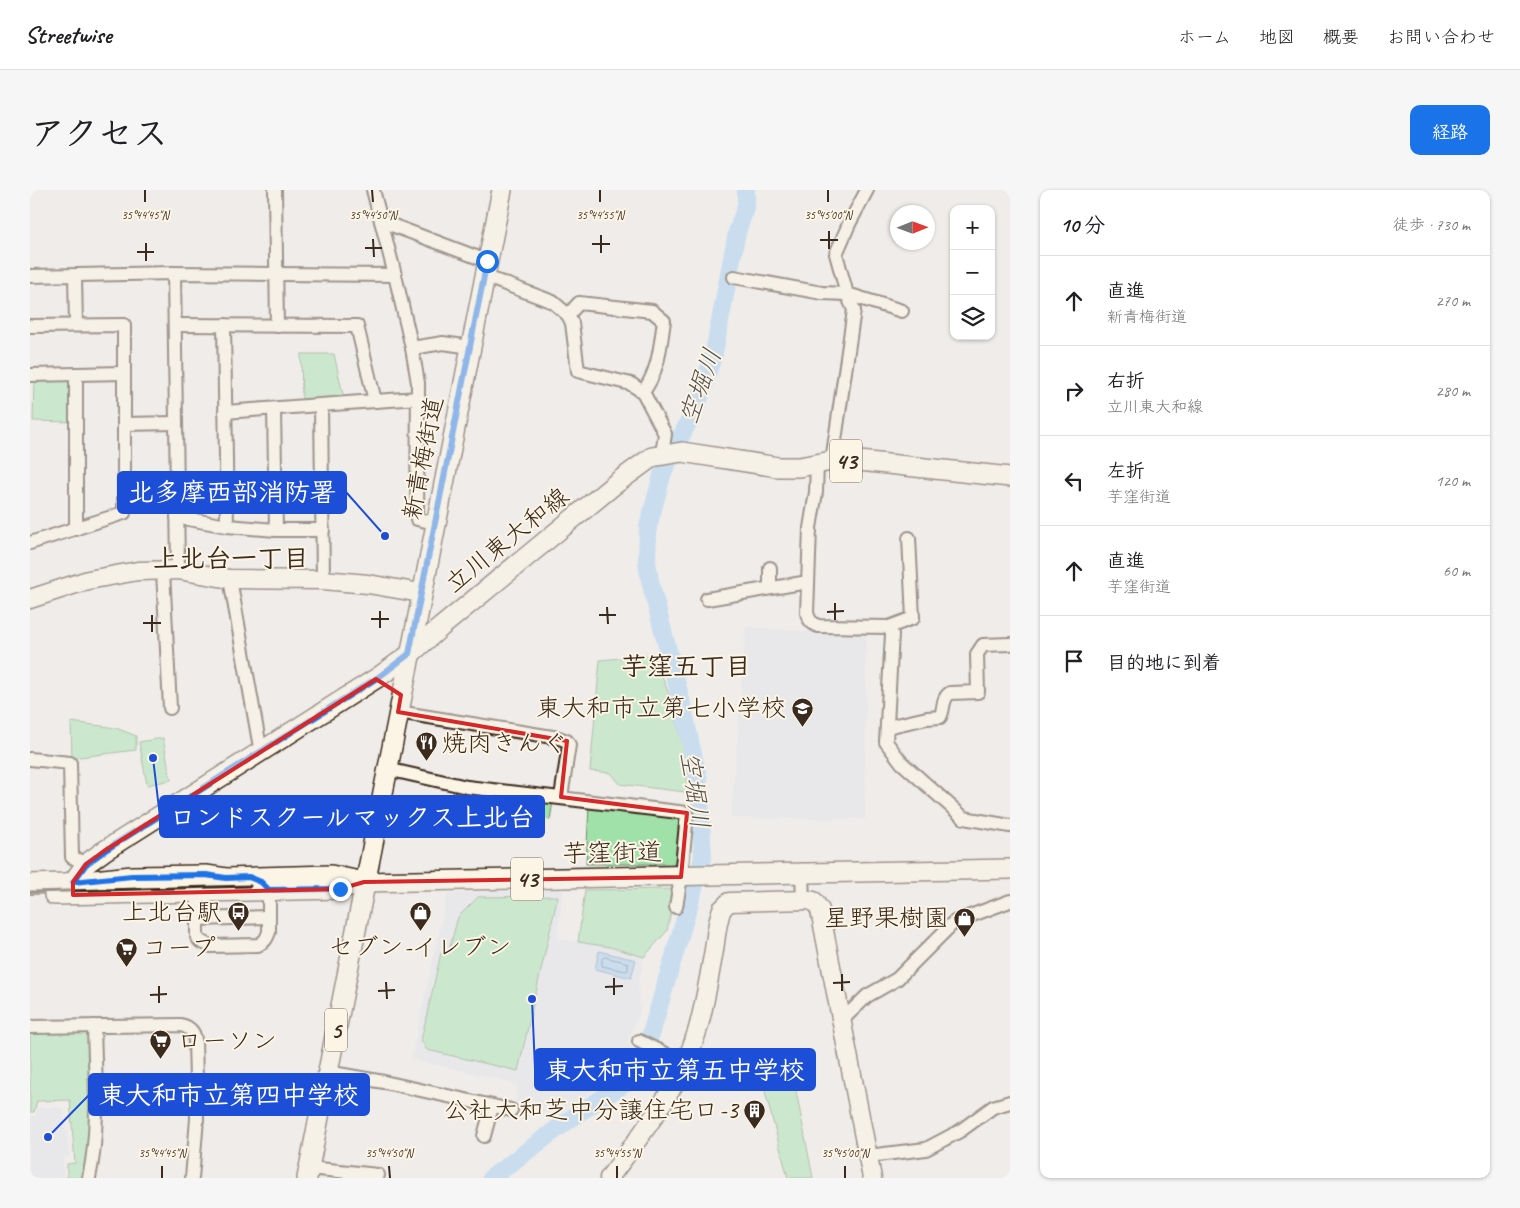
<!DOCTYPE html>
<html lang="ja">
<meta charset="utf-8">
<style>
body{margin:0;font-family:Caveat,"Klee One",sans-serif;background:#f6f6f6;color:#202124}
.controls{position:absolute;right:15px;top:15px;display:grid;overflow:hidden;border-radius:10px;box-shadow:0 1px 4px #0004}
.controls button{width:45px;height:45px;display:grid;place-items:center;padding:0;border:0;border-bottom:1px solid #e0e0e0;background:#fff;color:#202124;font:25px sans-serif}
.compass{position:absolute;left:860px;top:15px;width:45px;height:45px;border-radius:50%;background:#fff;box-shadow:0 1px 4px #0004;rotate:89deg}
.stop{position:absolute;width:15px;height:15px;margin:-11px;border:4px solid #1a73e8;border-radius:50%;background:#fff}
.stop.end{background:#1a73e8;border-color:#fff;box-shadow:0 1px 5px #0008}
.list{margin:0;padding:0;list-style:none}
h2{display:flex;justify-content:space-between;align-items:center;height:65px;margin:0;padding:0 20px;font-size:21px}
h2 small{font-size:16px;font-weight:400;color:#757577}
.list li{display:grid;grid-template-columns:32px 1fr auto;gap:15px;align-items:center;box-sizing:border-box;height:90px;padding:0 20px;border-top:1px solid #e0e0e0}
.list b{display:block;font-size:19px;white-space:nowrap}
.list p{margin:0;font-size:16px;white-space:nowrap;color:#757577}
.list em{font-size:16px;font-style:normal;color:#757577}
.icon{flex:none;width:28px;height:28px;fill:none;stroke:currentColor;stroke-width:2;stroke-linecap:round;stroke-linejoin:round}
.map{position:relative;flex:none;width:980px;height:988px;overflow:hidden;border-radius:10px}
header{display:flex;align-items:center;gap:30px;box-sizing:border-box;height:70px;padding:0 25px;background:#fff;border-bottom:1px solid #e0e0e0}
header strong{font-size:24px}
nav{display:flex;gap:28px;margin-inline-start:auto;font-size:18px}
.intro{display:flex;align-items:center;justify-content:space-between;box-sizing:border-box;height:120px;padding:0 30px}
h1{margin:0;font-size:35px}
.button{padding:12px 22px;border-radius:10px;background:#1a73e8;color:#fff;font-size:18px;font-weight:700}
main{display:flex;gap:30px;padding:0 30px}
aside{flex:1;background:#fff;border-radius:10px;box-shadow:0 1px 4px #0004}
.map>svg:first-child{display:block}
.built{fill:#dfe2ee}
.green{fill:#a0e1aa;stroke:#6e8664}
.water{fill:#9bcbf7;stroke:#758ba0}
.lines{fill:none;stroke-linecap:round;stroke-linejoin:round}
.shore{stroke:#616a75;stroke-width:1}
.river{stroke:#9bcbf7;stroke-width:18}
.street-casing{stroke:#3b2a1e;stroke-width:16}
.secondary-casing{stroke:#3b2a1e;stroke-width:21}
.primary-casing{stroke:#3b2a1e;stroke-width:22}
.street{stroke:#fcf5e5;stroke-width:12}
.secondary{stroke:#fcf5e5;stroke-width:18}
.primary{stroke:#fcf5e5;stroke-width:19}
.rail{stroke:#3b2a1e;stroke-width:3}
.route{stroke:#1a73e8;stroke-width:6}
.marked{fill:none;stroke:#d62828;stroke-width:4;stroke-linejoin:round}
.ticks{fill:none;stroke:#3b2a1e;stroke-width:2}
.labels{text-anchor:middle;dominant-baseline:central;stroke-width:4;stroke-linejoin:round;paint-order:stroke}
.shield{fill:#fcf5e5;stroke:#75675a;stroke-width:1}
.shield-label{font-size:24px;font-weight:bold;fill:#3b2a1e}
.street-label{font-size:25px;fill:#3b2a1e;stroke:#fcf5e5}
.poi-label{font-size:25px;fill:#3b2a1e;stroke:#fcf5e5;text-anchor:end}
.water-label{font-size:26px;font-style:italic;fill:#535254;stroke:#fcf5e5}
.neighbourhood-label{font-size:26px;font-weight:bold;fill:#3b2a1e;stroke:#fcf5e5}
.ticks-label{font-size:12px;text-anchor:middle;fill:#3b2a1e;stroke:#fcf5e5;stroke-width:4;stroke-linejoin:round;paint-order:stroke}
.leader{fill:none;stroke:#1d4ed8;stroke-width:2}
.callout-dot{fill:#1d4ed8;stroke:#fcf5e5;stroke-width:2}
.callout{fill:#1d4ed8;stroke:#1d4ed8;stroke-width:2}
.callout-label{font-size:26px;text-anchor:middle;font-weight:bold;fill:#fff}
</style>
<header>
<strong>Streetwise</strong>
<nav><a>ホーム</a><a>地図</a><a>概要</a><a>お問い合わせ</a></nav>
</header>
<div class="intro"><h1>アクセス</h1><a class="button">経路</a></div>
<main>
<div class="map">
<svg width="980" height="988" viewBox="0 0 980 988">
<rect width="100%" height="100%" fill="#efece9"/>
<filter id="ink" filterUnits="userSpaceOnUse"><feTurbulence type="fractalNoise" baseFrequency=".02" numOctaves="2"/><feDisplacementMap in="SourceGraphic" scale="10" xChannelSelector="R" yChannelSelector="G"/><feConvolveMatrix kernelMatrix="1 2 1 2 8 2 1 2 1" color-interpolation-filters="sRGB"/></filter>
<g filter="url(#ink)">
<g class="built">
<path d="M716,437L836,446L835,629L701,628Z"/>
<path d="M533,700L527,749L580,757L614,768L608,795L610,822L597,853L603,857L594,878L527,926L484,915L488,895L469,889L381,869L418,703Z"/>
<path d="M7,918H33L40,967L33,968V988H0V926H6Z"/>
</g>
<g class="green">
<path d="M271,164H304L314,209L272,211Z"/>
<path d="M4,188H43V232L3,231Z"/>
<path d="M624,465L642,512L658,578L655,602L590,594L581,583L560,581L570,470Z"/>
<path d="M41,532L86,538L106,546V560L42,568Z"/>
<path d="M133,548L141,590L117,595L109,552Z"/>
<path d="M484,607L523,611L520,630L481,625Z"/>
<path d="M559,616L648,625L652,630L647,674H556Z"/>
<path d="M646,699L637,741L614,767L580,757L548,752L555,700Z"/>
<path d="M528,706L488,881L397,860L391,850L411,763L418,764L428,727L448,707Z"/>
<path d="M58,842L61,957L54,988H37V974L45,973L40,910L7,911L4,922H0V843Z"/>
<path d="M760,870L783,988H758L733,894L730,873L736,872L737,874Z"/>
</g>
<path class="water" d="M569,761L606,770L601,788L565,779Z"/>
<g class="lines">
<path class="shore" d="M575,767L598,773V780L595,781L572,776V769Z"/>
<path class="river" d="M461,988L547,924L596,893L604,884L620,847L673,668L669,592L652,514L620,391L617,372L618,337L633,282L668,213L684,163L707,42L716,16V0"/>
<defs>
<g id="street">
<path d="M245,0L247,136"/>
<path d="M343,0L365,85L382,158L388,193L387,329L405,333"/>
<path d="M351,31L457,71"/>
<path d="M144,83L148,380"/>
<path d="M0,86L144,83L365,85"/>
<path d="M45,86L46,135"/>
<path d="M454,86L523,112L538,125L542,133L548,181L601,194L613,202L635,244L632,264"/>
<path d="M704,87L792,103L817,104L872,121"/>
<path d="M538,125L549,113L622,121L634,131C630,157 629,181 613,202"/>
<path d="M145,135L327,136L345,211L195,222"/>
<path d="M194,135L197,336"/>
<path d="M0,136L94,135V323L0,353"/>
<path d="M382,158L413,153L441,157"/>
<path d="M0,185L94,183"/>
<path d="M345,211L389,208"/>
<path d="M291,215L293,390"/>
<path d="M244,219L246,340"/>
<path d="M94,234L146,233"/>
<path d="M802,271L824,120L817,104L806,64L819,34L837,0"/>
<path d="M787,275L786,302L780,338L777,423C779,430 781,433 788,436L859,437L862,444L856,552L872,573L934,628L980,636"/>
<path d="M147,327L197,336L246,340H293"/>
<path d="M46,339V184"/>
<path d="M133,381L140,518"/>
<path d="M200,389L231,563"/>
<path d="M740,398V378"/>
<path d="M677,409L778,392"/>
<path d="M859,437L883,428L879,348"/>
<path d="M368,522L529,548L537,551L539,555L531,607"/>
<path d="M857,537L897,528L910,527C915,519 911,509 920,503L948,502L947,464L953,455L980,454"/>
<path d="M0,569L40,573L42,667L56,674"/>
<path d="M357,579L437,597L657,623L651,687L646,717"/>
<path d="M772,684L773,710"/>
<path d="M167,702V747L170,751L181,756L228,755C235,752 237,748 239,742V701L235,695"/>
<path d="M167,729L239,727"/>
<path d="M812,830L837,806L867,789L924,732L980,711"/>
<path d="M0,837L151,835C159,837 164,841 165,850L167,929L162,988"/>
<path d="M609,851L655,874"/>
<path d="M297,882L354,892L481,920"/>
<path d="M454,946L462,916"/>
<path d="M838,966L896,959L930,941L963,917L980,912"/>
<path d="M279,978L348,985L347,988"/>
<path d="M59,988C70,938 65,886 64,836"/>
</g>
<g id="secondary">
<path d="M0,409L58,390L108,381L148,380L200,389L293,390L338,394L391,403"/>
<path d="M579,988C613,942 650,897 667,842C675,815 679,787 684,760C686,746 687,731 692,719L699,712L779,710L784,711L790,720L842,988"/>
</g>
<g id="primary">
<path d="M43,692L56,674L74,661L350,486L379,465L411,437L585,294L622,267L652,262L748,277H769L802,271H829L980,287"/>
<path d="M0,694L35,693L102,686L176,685L196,688L301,685L334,692L980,679"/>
<path d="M24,705L310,699L330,693"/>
<path d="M277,988L472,0"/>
</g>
</defs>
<use href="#street" class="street-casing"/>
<use href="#secondary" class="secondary-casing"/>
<use href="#primary" class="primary-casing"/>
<use href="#street" class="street"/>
<use href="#secondary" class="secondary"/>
<use href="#primary" class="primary"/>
<path class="rail" d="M0,702L220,696"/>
</g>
</g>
<g class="lines" filter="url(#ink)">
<path class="route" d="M310,699L239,700L231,692L219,687L196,688L176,685L102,686L43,692L56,674L74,661L350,486L379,464L457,71"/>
</g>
<path d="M0 0H980V988H0ZM346,489L371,505L368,522L537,551L531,607L657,623L651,687L334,692L310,699L43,705V692L56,674L74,661Z" fill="#efece9" fill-opacity=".55" fill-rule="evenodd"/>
<path class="marked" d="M346,489L371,505L368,522L537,551L531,607L657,623L651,687L334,692L310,699L43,705V692L56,674L74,661Z"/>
<path class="ticks" d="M115,0V12M342,0L343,12M570,0V12M798,0V12M799,41V59M571,45V63M343,49L344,67M790,50H808M116,53V71M562,54H580M335,58H352M107,62H124M805,413V430M577,417L578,434M350,421V438M797,422L814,421M122,425V442M569,425H586M341,429H359M113,433H131M812,784V801M584,788V805M356,792L357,809M803,793L820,792M129,796V813M575,797L593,796M348,801L365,800M120,805L137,804M132,976V988M359,976L360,988M587,976V988M815,976V988"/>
<defs>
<symbol id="school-pin" viewBox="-11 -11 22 30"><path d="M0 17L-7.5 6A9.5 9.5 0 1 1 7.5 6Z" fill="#3b2a1e" stroke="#fcf5e5"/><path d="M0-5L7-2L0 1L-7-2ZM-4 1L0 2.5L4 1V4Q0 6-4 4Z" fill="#fff"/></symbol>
<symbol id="restaurant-pin" viewBox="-11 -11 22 30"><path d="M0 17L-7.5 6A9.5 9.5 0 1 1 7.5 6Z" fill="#3b2a1e" stroke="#fcf5e5"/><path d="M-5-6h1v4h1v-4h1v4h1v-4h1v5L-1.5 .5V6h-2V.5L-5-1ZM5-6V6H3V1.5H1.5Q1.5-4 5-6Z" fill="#fff"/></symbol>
<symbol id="bus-pin" viewBox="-11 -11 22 30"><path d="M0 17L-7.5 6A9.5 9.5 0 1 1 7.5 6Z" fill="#3b2a1e" stroke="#fcf5e5"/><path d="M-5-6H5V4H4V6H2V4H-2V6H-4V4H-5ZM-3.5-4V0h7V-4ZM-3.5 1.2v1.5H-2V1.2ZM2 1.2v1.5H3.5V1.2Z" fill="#fff"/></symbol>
<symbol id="shop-pin" viewBox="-11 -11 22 30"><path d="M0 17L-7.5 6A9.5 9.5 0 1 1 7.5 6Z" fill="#3b2a1e" stroke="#fcf5e5"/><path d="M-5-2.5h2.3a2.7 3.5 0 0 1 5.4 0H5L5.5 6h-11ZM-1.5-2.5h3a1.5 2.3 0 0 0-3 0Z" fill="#fff"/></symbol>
<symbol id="supermarket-pin" viewBox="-11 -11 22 30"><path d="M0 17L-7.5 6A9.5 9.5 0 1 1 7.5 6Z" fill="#3b2a1e" stroke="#fcf5e5"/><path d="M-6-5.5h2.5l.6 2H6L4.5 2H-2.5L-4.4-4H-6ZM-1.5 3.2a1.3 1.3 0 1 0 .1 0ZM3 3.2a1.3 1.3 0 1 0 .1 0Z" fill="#fff"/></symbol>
<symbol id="building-pin" viewBox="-11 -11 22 30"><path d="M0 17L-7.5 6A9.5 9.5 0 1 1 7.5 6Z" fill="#3b2a1e" stroke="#fcf5e5"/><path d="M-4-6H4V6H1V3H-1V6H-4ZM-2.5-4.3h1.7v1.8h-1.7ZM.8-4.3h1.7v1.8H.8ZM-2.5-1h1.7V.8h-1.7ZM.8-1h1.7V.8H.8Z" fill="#fff"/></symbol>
</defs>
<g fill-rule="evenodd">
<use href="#school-pin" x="760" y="506" width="25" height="34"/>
<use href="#restaurant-pin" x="384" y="540" width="25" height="34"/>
<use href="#bus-pin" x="196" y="710" width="25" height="34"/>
<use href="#shop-pin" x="378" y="710" width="25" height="34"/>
<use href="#shop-pin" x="922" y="716" width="25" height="34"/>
<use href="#supermarket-pin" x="84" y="746" width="25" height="34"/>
<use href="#supermarket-pin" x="118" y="838" width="25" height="34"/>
<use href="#building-pin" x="712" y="908" width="25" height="34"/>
</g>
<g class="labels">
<g class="shield">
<rect x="800" y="249.5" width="32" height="43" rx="4"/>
<rect x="481" y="667.5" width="32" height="43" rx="4"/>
<rect x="295" y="818.5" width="22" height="43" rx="4"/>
</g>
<g class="shield-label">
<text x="816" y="271">43</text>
<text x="497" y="689">43</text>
<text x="306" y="840">5</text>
</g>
<g class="street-label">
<text transform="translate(393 268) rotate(-79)">新青梅街道</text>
<text transform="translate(477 350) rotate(-39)">立川東大和線</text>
<text transform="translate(582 663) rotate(-1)">芋窪街道</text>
</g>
<g class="poi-label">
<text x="756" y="518">東大和市立第七小学校</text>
<text x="412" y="553" text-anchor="start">焼肉きんぐ</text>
<text x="192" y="722">上北台駅</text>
<text x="919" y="728">星野果樹園</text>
<text x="390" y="757" text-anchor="middle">セブン-イレブン</text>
<text x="112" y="758" text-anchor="start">コープ</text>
<text x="147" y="851" text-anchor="start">ローソン</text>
<text x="708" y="920">公社大和芝中分譲住宅ロ-3</text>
</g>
<g class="water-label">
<text transform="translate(670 196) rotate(-70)">空堀川</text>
<text transform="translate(665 600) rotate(82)">空堀川</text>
</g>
<g class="neighbourhood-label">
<text x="201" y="368">上北台一丁目</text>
<text x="656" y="476">芋窪五丁目</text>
</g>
</g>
<g class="ticks-label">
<text x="115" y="29">35°44'45"N</text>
<text x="343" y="29">35°44'50"N</text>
<text x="570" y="29">35°44'55"N</text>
<text x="798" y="29">35°45'00"N</text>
<text x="132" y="967">35°44'45"N</text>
<text x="359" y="967">35°44'50"N</text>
<text x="587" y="967">35°44'55"N</text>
<text x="815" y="967">35°45'00"N</text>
</g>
<path class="leader" d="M355 346L316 302M123 568L130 627M502 809L505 879M18 947L59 905"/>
<g class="callout-dot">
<circle cx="355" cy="346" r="5"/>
<circle cx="123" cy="568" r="5"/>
<circle cx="502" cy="809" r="5"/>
<circle cx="18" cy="947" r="5"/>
</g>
<g class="callout">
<rect x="88" y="282" width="228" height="41" rx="5"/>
<rect x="130" y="606" width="384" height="41" rx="5"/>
<rect x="505" y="859" width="280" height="41" rx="5"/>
<rect x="59" y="884" width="280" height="41" rx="5"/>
</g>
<g class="callout-label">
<text x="202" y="311">北多摩西部消防署</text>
<text x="322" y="636">ロンドスクールマックス上北台</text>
<text x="645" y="889">東大和市立第五中学校</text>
<text x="199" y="914">東大和市立第四中学校</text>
</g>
</svg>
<div class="controls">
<button>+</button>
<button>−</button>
<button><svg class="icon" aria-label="layers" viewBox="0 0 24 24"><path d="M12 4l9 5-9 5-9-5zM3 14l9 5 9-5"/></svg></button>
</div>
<svg class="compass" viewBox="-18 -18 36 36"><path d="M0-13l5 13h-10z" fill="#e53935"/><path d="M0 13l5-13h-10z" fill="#757577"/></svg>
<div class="stop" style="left:457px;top:71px"></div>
<div class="stop end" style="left:310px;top:699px"></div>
</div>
<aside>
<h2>10 分<small>徒歩 · 730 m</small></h2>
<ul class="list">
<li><svg class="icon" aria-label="ahead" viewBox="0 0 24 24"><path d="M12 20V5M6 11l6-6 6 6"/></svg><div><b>直進</b><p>新青梅街道</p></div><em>270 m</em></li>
<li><svg class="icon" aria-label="right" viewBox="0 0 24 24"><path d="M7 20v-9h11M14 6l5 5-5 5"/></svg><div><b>右折</b><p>立川東大和線</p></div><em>280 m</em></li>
<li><svg class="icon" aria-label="left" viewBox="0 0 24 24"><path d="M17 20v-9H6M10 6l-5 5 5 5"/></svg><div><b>左折</b><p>芋窪街道</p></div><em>120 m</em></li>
<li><svg class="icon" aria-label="ahead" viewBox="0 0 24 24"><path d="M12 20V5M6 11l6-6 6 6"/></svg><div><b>直進</b><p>芋窪街道</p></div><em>60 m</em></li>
<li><svg class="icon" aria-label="arrive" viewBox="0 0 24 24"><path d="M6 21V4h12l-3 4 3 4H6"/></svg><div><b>目的地に到着</b></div></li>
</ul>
</aside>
</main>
